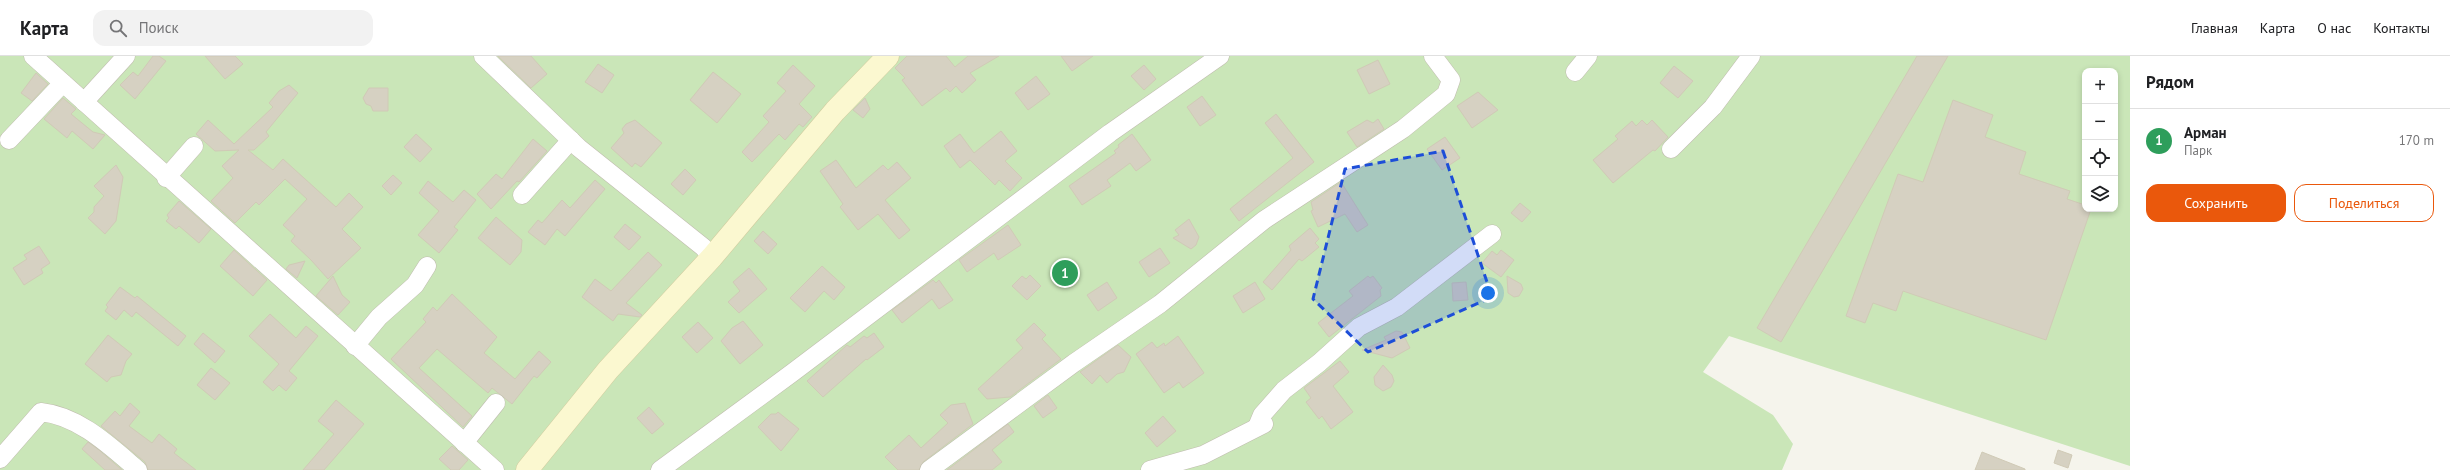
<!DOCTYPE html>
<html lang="ru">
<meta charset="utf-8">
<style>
body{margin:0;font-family:"PT Sans",sans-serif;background:#f2f2f2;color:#202124}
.controls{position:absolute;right:12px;top:12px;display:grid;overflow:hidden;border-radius:8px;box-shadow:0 2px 6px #0003}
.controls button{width:36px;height:36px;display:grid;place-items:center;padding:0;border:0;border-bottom:1px solid #e0e0e0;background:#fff;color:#202124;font:20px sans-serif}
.you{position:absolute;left:1488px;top:237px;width:14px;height:14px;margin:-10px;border:3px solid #fff;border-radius:50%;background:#1a73e8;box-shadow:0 0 0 6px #1a73e833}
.badge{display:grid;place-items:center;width:26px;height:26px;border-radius:50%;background:#ea580c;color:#fff;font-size:13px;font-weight:700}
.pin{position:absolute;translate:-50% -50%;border:2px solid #fff;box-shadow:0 1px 4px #0006}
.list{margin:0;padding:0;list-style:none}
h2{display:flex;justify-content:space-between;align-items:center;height:52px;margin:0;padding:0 16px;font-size:17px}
h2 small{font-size:13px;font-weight:400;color:#757577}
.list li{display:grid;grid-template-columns:26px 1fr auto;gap:12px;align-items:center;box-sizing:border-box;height:64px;padding:0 16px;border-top:1px solid #e0e0e0}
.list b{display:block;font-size:15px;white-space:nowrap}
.list p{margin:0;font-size:13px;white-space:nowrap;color:#757577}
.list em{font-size:13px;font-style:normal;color:#757577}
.actions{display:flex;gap:8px;padding:12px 16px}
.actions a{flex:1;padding:9px 0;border:1px solid #ea580c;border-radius:12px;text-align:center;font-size:14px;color:#ea580c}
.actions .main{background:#ea580c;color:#fff}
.icon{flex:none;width:22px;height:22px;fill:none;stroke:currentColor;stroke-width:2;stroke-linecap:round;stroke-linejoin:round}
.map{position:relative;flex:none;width:2130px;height:414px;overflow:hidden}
header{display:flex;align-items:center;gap:24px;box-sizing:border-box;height:56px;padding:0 20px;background:#fff;border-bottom:1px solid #e0e0e0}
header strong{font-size:19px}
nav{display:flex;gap:22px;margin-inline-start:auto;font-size:14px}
.search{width:280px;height:36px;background:#f2f2f2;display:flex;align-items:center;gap:10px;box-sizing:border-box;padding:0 14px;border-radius:12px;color:#757577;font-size:15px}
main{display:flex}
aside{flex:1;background:#fff}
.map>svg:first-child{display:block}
.green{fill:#cae6b8;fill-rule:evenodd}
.building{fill:#d6d1c2;stroke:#d0cab6}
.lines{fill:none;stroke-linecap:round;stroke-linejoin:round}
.street-casing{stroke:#c0bdaf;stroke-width:19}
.secondary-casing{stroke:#d1cc9f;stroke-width:23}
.street{stroke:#fff;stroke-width:18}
.secondary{stroke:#fbf8d0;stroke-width:22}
.marked{fill:#1d4ed8;fill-opacity:0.2;stroke:#1d4ed8;stroke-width:3;stroke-dasharray:8 5;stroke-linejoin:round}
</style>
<header>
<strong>Карта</strong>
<div class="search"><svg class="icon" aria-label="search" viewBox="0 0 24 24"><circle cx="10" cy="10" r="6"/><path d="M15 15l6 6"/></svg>Поиск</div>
<nav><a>Главная</a><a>Карта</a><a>О нас</a><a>Контакты</a></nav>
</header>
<main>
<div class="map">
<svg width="2130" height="414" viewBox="0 0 2130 414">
<rect width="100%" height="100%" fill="#f5f4ec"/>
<path class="green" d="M0,0H2130V410L1729,280L1703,316L1773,359L1793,388L1782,414H0ZM2085,15H2115V153H2085Z"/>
<g class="building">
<path d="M153,0H159L166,5L135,43L120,29L133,16L138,20Z"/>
<path d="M205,0H235L243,8L225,23Z"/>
<path d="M498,0H531L547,18L531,32Z"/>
<path d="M907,0H946L955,11L968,0H999L970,17L976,24L962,37L956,30L950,36L946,32L922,50L902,24L905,22L895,12Z"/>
<path d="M1061,0H1093L1072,15Z"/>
<path d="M1917,0H1948L1781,286L1757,272Z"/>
<path d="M1378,4L1390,28L1369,38L1357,14Z"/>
<path d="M598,8L614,19L602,37L585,26Z"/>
<path d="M793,9L815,30L799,48L812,61L803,71L799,68L785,84L779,78L752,106L742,96L769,66L763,60L786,35L777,27Z"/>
<path d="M1144,9L1156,23L1144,34L1131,20Z"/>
<path d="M1674,10L1693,25L1678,42L1660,27Z"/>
<path d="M713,16L741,38L717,67L690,44Z"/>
<path d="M36,17L48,28L32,45L21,37Z"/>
<path d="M1036,20L1050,38L1028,54L1015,37Z"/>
<path d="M289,29L298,37L266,76L269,80L254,94H248L273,114L283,103L336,151L349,137L363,151L342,173L361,192L328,223L311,204L291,185L295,180L283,169L307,143L285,123L259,149L256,146L235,167L211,145L233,122L222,110L239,94L215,95L196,78L208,64L234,88L273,51L269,47L279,35Z"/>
<path d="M369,32H388V55H373L371,50L366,48L363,42Z"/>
<path d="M1478,36L1498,54L1472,72L1457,50Z"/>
<path d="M1202,40L1216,59L1200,70L1187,51Z"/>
<path d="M63,42L76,53L71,58L93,76L105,79L93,93L72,75L67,82L44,63Z"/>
<path d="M865,42L870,53L863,62L853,54Z"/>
<path d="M1953,44L1993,59L1985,81L2026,96L2019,118L2070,135L2067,143L2085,149V153H2091L2046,284L1903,235L1896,255L1873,247L1865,267L1846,260L1898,118L1923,126Z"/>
<path d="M1276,58L1314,106L1239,165L1230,153L1293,102L1265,67Z"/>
<path d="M1378,63L1384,73L1357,91L1347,76L1367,64L1373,67Z"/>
<path d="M635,64L662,87L641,111L635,107L632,111L611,92L624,77L622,73L626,68Z"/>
<path d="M1642,64L1647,69L1652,64L1668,81L1655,95L1653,94L1613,127L1593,104L1618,83L1615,80L1632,65L1636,70Z"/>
<path d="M1001,75L1017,95L1005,105L1022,122L1010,135L999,124L995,129L970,104L960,112L944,90L960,78L974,97Z"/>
<path d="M416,78L432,93L420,106L404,91Z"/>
<path d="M1132,78L1151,104L1136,115L1130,107L1107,124L1111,130L1082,149L1069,130L1116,97L1114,95L1119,91L1118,89Z"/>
<path d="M1445,81L1460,102L1442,114L1427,93Z"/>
<path d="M533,83L547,95L519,126L517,125L491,153L477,138L496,118L502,123Z"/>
<path d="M836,104L856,132L883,109L888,114L897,106L911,122L885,144L910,174L899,183L878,158L858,174L840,151L843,148L820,115Z"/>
<path d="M116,109L123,121L116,165L105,178L88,162L94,156V151L104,140L94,130Z"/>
<path d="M685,113L696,124L683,139L671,128Z"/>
<path d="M393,119L402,127L391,139L382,130Z"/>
<path d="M595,124L605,133L565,180L557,173L545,189L528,176L538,164L542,167L562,144L570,152Z"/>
<path d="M428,125L453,146L464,134L476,144L454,171L458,174L439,197L418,179L439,155L419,137Z"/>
<path d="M1341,126L1368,169L1357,176L1345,158L1318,171L1311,155L1313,154L1311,146Z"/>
<path d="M179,145L211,173L199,187L179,170L176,173L166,165L169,162L167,159Z"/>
<path d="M1520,147L1531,156L1522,166L1511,157Z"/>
<path d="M496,161L522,184L521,196L510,209L478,182Z"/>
<path d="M1189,163L1199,181L1196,189L1191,193L1173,182L1179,179L1175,174Z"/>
<path d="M625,168L641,181L629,194L614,181Z"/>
<path d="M1008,169L1021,189L998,204L994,197L967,216L959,204Z"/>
<path d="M1310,172L1319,183L1315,187L1319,191L1302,205L1299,203L1272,234L1263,226L1291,194L1289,190Z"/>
<path d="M763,175L777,188L768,198L754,185Z"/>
<path d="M39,190L50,207L41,213L43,217L24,229L13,212L27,203L24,199Z"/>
<path d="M1160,192L1170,207L1149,221L1139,206Z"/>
<path d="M234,194L267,224L253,240L220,210Z"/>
<path d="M1501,194L1514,204L1501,221L1482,207L1492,195L1497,199Z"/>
<path d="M648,196L662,209L626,247L642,259L640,261L618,258L613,265L582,241L595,223L611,235Z"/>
<path d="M305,205L297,222L286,213L289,209Z"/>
<path d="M822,210L845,231L834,244L824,235L805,256L790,242Z"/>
<path d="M749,212L767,233L739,257L728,246L740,235L733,226Z"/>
<path d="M1030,219L1041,230L1027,244L1012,230L1022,220L1026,223Z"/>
<path d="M333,220L342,239L350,246L338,259L316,240Z"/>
<path d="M1368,220L1370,222L1373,220L1382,232L1380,234L1381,240L1329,281L1318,267L1353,240L1349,235Z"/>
<path d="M1507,220L1521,228L1523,233L1519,240L1514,241L1508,237Z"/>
<path d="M933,224L936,227L939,224L953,244L939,253L932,243L902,267L892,254Z"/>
<path d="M1107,226L1117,242L1098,255L1087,239Z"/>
<path d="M1255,226L1265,243L1243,257L1233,240Z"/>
<path d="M1466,226L1468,244L1453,245L1452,227Z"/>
<path d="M120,231L135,242L137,240L186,280L178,290L136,256L132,261L124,254L116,264L105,255L108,251L106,249Z"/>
<path d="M452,238L497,281L484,297L515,323L539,295L551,306L537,322L534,320L512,348L492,332L488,337L437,293L419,312L472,360L463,371L391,303L426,266L423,263L433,251L437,255Z"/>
<path d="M270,258L296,282L306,270L318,280L289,315L297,322L286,335L279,329L273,335L263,326L279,308L249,280Z"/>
<path d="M743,265L763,289L740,308L721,285L732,272Z"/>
<path d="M698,266L713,282L697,297L682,281Z"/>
<path d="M1034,267L1046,279L1042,283L1061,303L1010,341L987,343L978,333L1023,292L1016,284Z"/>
<path d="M1396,275L1402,276L1410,292L1392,302L1362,294L1386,284L1384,281Z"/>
<path d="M203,277L225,295L215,307L194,288Z"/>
<path d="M874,277L884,291L867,304L866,303L823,341L807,325L847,289L850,291L864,280L867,282Z"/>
<path d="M108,279L132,298L126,305L121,319L111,321L107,326L85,308Z"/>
<path d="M1178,280L1204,317L1183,332L1179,326L1164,337L1136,298L1152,286L1157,292L1164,287L1165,290Z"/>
<path d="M1118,289L1131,301L1124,316L1117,318L1107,327L1100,319L1092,328L1080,316Z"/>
<path d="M1340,305L1349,316L1333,330L1353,356L1331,373L1322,360L1319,363L1306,346L1311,342L1304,332Z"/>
<path d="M1383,309L1392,319L1394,325L1391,331L1383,335L1375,329L1374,321Z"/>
<path d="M211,312L230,327L215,344L197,329Z"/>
<path d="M1048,339L1057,352L1043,362L1034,350Z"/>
<path d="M336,344L364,368L324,414H303L334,378L318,365Z"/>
<path d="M130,347L140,356L129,370L152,387L159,378L177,393L174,397L196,414H148L145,406L101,370L115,355L120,360Z"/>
<path d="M965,347L973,368L923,406L919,414H898L885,401L909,379L921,392L948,367L940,359L951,349Z"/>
<path d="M649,351L664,368L652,378L637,362Z"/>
<path d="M778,356L799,373L781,395L758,371L771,358H776Z"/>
<path d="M1163,360L1176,375L1157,391L1145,377Z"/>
<path d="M1008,368L1014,376L992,394L1002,406L992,414H947Z"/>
<path d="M88,386L99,394L122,414H105L82,393Z"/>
<path d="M452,390L468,404L459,414H451L439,403Z"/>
<path d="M2058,394L2072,399L2068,412L2054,407Z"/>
<path d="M1982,396L2025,413V414H1975Z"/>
</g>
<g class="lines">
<defs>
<g id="street">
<path d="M33,0L495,414"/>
<path d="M483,0L579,92L703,191L712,201"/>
<path d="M1575,16L1588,0"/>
<path d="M84,46L126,0"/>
<path d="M9,84L63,27"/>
<path d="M1671,93L1713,51L1751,0"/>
<path d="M166,122L194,90"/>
<path d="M522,139L571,84"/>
<path d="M355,290L379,261L415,229L427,210"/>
<path d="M1257,371L1262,359L1284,334L1319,307L1359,271L1397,251L1492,178"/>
<path d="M464,387L496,347"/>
<path d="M0,403L41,356C79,360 110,390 138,414"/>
<path d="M660,414L792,317L1110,77L1220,0"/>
<path d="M929,414L1074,307L1160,248L1264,164L1403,73L1446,38L1451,24L1433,0"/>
<path d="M1150,414L1203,399L1264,368"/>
</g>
<path id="secondary" d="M527,414L608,314L712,201L835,55L888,0"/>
</defs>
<use href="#street" class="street-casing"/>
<use href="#secondary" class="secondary-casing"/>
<use href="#street" class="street"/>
<use href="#secondary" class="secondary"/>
</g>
<path class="marked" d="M1443,95L1492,241L1368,296L1313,243L1345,113Z"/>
</svg>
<div class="controls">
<button>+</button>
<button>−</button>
<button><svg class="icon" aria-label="locate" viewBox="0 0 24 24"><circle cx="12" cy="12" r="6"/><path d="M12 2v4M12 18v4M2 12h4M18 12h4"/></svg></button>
<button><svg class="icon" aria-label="layers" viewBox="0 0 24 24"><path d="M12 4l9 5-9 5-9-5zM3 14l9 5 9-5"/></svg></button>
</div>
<div class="you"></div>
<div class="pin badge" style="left:1065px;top:217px;background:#2e9e5b">1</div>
</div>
<aside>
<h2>Рядом<small></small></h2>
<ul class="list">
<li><span class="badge" style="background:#2e9e5b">1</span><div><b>Арман</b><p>Парк</p></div><em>170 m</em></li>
</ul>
<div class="actions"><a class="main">Сохранить</a><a>Поделиться</a></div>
</aside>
</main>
